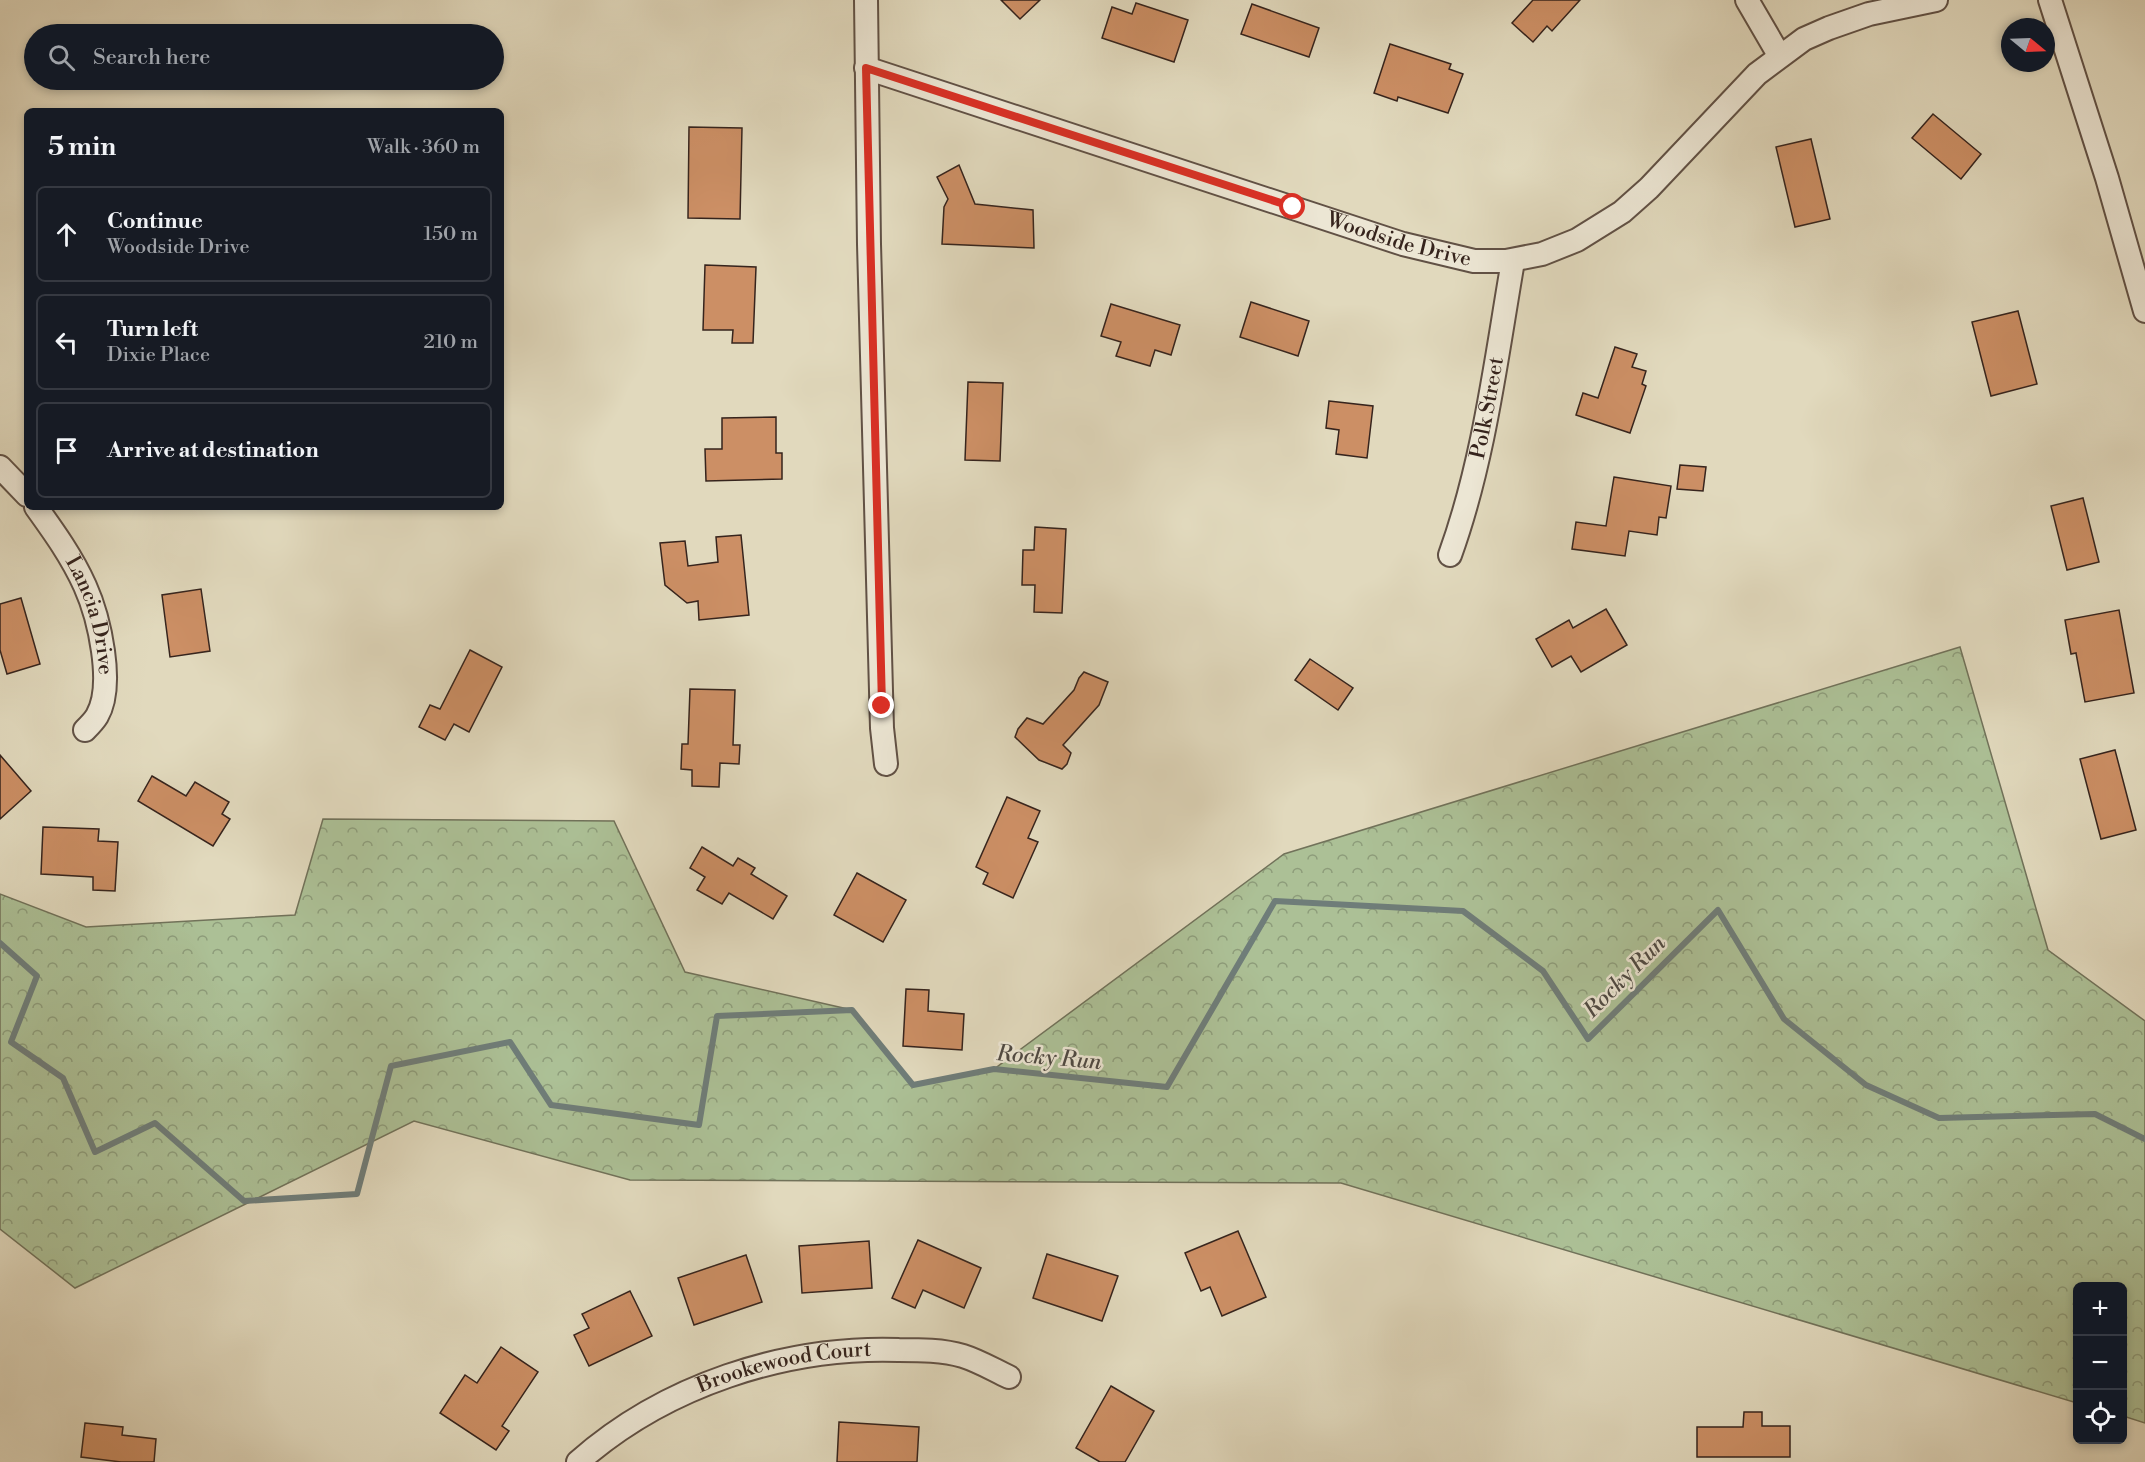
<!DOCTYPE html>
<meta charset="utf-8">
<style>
body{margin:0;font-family:"Libre Bodoni",serif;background:#242831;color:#f1f3f6}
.controls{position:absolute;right:18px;bottom:18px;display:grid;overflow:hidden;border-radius:9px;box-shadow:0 3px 9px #0003}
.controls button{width:54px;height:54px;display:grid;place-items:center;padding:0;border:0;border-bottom:2px solid #363941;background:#171b24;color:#f1f3f6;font:30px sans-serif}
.compass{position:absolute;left:2001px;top:18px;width:54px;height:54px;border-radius:50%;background:#171b24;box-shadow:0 3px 9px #0003;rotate:109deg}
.stop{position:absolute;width:18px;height:18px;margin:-14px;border:4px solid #d93025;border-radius:50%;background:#fff}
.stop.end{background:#d93025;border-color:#fff;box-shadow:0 2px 6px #0008}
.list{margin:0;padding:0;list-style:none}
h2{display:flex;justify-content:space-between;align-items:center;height:78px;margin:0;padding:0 24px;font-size:26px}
h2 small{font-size:20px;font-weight:400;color:#9ea1a6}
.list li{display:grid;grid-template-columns:39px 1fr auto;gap:18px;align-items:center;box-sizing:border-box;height:96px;margin:0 12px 12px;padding:0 12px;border:2px solid #363941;border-radius:9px}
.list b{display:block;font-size:22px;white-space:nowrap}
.list p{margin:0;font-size:20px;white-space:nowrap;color:#9ea1a6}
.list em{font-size:20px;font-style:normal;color:#9ea1a6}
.icon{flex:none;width:33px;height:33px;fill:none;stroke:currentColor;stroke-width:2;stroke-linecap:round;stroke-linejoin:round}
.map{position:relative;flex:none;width:2145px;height:1462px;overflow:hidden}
.search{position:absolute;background:#171b24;box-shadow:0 3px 9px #0003;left:24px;top:24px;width:480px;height:66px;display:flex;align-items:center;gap:15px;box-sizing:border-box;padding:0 21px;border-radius:33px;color:#9ea1a6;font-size:22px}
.panel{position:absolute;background:#171b24;box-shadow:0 3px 9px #0003;left:24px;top:108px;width:480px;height:402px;border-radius:9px}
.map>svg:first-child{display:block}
.forest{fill:url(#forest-crowns);stroke:#71725a;stroke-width:1.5}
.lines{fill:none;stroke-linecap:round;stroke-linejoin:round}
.stream{stroke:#6f7d79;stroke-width:6}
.building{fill:#cc8f65;stroke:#36241d;stroke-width:1.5}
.street-casing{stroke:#615145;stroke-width:26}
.street{stroke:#ece6d4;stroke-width:22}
.route{stroke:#d93025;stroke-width:8}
.labels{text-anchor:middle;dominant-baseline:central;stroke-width:5;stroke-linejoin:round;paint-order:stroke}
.street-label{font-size:21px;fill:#36241d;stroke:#ece6d4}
.water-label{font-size:22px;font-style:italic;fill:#4e4943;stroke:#ece6d4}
</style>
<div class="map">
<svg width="2145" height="1462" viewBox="0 0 2145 1462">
<defs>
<pattern id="forest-crowns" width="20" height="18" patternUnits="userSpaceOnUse" patternTransform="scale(1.5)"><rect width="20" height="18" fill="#acc096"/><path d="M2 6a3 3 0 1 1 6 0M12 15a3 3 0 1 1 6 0" fill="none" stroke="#8d9c7a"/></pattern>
</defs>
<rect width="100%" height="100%" fill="#e1d9bd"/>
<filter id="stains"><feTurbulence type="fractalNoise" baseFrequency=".00333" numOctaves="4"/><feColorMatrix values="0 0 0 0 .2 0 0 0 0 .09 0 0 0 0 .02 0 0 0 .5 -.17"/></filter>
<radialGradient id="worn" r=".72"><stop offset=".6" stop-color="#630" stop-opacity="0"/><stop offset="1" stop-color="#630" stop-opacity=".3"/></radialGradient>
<path class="forest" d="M1960,647L2048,950L2145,1021V1423L2123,1416L2122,1286H2078L2077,1403L1341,1183L630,1180L414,1121L75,1288L0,1229V894L86,927L295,915L323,819L614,821L685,972L852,1010L913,1085L994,1069L1284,854Z"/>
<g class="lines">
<path class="stream" d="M0,943L37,976L11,1042L63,1078L95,1152L155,1123L244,1201L357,1194L391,1066L510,1042L551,1105L699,1125L717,1016L852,1010L913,1085L994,1069L1167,1087L1275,901L1463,911L1543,971L1588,1039L1718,910L1784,1019L1866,1085L1939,1118L2095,1114L2145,1139"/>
</g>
<g class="building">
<path d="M1001,0H1040L1020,19Z"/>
<path d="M1533,0H1580L1552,31L1547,26L1533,42L1512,23Z"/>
<path d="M1136,3L1188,20L1174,62L1102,38L1112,7L1132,14Z"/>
<path d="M1252,4L1319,28L1309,57L1241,34Z"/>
<path d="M1390,44L1451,64L1449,69L1463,74L1448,113L1398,97L1397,101L1374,93Z"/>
<path d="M1933,114L1981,154L1961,179L1912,138Z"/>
<path d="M689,127L742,128L740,219L688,218Z"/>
<path d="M1811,139L1830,219L1795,227L1776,147Z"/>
<path d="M959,165L975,204L1033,210L1034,248L942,244L944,207L948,199L937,177Z"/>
<path d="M705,265L756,267L753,343H732L733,330H703Z"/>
<path d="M1251,302L1309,321L1298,356L1240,337Z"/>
<path d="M1111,304L1180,325L1171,355L1155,350L1150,366L1116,356L1121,342L1101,336Z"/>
<path d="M2018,311L2037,384L1991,396L1972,322Z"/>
<path d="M1615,347L1637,354L1632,367L1646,371L1642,384L1646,386L1630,433L1576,415L1583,393L1598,398Z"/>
<path d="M968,382L1003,383L1000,461L965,460Z"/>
<path d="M1329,401L1373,406L1367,458L1336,454L1339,430L1326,428Z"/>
<path d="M776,417V453H782V479L706,481L705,449H722V418Z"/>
<path d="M1680,465L1706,467L1703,491L1677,489Z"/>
<path d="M1614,477L1671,486L1666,518L1659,517L1657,535L1629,531L1625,556L1572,549L1576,522L1606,526Z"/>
<path d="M2083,498L2099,562L2067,570L2051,506Z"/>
<path d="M1035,527L1066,529L1062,613L1034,612L1035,585H1022L1023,550H1034Z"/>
<path d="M741,535L749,615L699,620L698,601L687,603L665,585L660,543L685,541L688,566L718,562L716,537Z"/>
<path d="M201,589L210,651L170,657L162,595Z"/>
<path d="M21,598L40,664L7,674L0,650V604Z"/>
<path d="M1606,609L1627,645L1581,672L1571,656L1552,667L1536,639L1569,620L1573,628Z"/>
<path d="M2119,610L2134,693L2085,702L2076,653L2071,654L2065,620Z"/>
<path d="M470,650L502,667L469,732L454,724L445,740L419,727L430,705L440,709Z"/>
<path d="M1310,659L1353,688L1338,710L1295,680Z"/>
<path d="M1084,672L1108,682L1099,705L1063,745L1071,753L1067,764L1062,769L1039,760L1015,737L1018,729L1027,718L1043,724L1074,690L1079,678Z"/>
<path d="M690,689L735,690L733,745H740L739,764L720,763L719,787L692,786V770L681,769L682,744H688Z"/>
<path d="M2115,750L2136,830L2101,839L2080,759Z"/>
<path d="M0,755L31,791L0,819Z"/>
<path d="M152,776L186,796L195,782L229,802L222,814L230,819L213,846L138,801Z"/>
<path d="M1007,797L1040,811L1028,838L1038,842L1013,898L983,884L988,873L976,867Z"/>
<path d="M43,827L99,829L98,841L118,842L115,891L93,890V877L41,874Z"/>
<path d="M702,847L733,866L738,858L755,868L751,874L787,896L773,919L729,893L722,904L697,890L705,877L690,868Z"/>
<path d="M857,873L906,900L883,942L834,915Z"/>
<path d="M906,989L929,990L928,1011L964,1014L962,1050L903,1046Z"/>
<path d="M1238,1231L1266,1297L1222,1316L1210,1287L1201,1291L1185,1253Z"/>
<path d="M918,1240L981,1268L964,1308L923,1290L915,1308L892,1298Z"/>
<path d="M869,1241L872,1288L802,1293L799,1246Z"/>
<path d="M1047,1254L1118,1276L1102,1321L1033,1298Z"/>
<path d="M746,1255L762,1302L694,1325L678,1278Z"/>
<path d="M630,1291L652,1336L589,1366L574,1335L589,1328L582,1314Z"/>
<path d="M501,1347L538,1372L502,1426L509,1431L496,1450L440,1413L465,1375L477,1383Z"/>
<path d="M1111,1386L1154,1411L1125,1462H1100L1076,1448Z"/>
<path d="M1744,1412H1762V1426H1790V1457H1697V1427H1743Z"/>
<path d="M839,1422L919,1427L917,1462H837Z"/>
<path d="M85,1423L123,1427L122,1435L156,1439L154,1462H121L81,1457Z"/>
</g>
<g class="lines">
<defs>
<g id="street">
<path d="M866,0L869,244L882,728L886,764"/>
<path d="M1747,0L1779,55"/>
<path d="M2050,0L2107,178L2145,311"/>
<path id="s1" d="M866,68L1403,244L1474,261H1506L1542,254L1577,240L1622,212L1649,188L1757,74L1804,39L1829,28L1869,14L1936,0"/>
<path d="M0,467L27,495"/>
<path id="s2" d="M36,507C54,532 72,557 85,586C99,617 115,685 97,716C94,721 89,726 85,730"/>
<path id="s3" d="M1450,555C1484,461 1496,359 1513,261"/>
<path id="s4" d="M578,1462C664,1386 784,1346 899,1350C920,1350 943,1350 963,1356C979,1361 994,1370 1009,1377"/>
</g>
</defs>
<use href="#street" class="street-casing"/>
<use href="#street" class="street"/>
</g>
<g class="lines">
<path class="route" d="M882,706L866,68L1293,207"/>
</g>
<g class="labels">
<g class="street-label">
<text stroke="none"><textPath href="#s1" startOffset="560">Woodside Drive</textPath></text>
<text stroke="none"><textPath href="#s3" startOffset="152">Polk Street</textPath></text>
<text stroke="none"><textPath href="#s2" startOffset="123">Lancia Drive</textPath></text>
<text stroke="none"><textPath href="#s4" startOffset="231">Brookewood Court</textPath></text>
</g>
<g class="water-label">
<text transform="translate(1625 977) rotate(-45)">Rocky Run</text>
<text transform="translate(1049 1058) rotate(5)">Rocky Run</text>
</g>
</g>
<rect width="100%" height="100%" filter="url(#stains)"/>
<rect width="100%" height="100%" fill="url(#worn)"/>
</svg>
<div class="controls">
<button>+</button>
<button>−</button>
<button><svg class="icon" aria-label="locate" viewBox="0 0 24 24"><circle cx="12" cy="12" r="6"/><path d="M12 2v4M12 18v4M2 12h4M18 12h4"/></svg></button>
</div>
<svg class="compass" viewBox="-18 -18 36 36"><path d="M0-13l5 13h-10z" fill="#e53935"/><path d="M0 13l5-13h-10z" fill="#9ea1a6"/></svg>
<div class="stop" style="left:1293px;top:207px"></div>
<div class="stop end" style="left:882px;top:706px"></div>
<div class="search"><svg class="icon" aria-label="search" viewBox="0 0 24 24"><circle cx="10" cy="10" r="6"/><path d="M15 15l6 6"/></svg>Search here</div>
<section class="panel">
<h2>5 min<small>Walk · 360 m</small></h2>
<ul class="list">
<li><svg class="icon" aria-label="ahead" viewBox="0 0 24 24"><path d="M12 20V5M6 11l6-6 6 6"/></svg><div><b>Continue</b><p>Woodside Drive</p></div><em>150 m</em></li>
<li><svg class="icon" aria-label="left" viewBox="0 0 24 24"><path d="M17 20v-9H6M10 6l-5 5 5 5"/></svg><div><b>Turn left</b><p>Dixie Place</p></div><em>210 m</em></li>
<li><svg class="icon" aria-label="arrive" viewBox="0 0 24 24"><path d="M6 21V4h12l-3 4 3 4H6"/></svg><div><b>Arrive at destination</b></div></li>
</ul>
</section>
</div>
